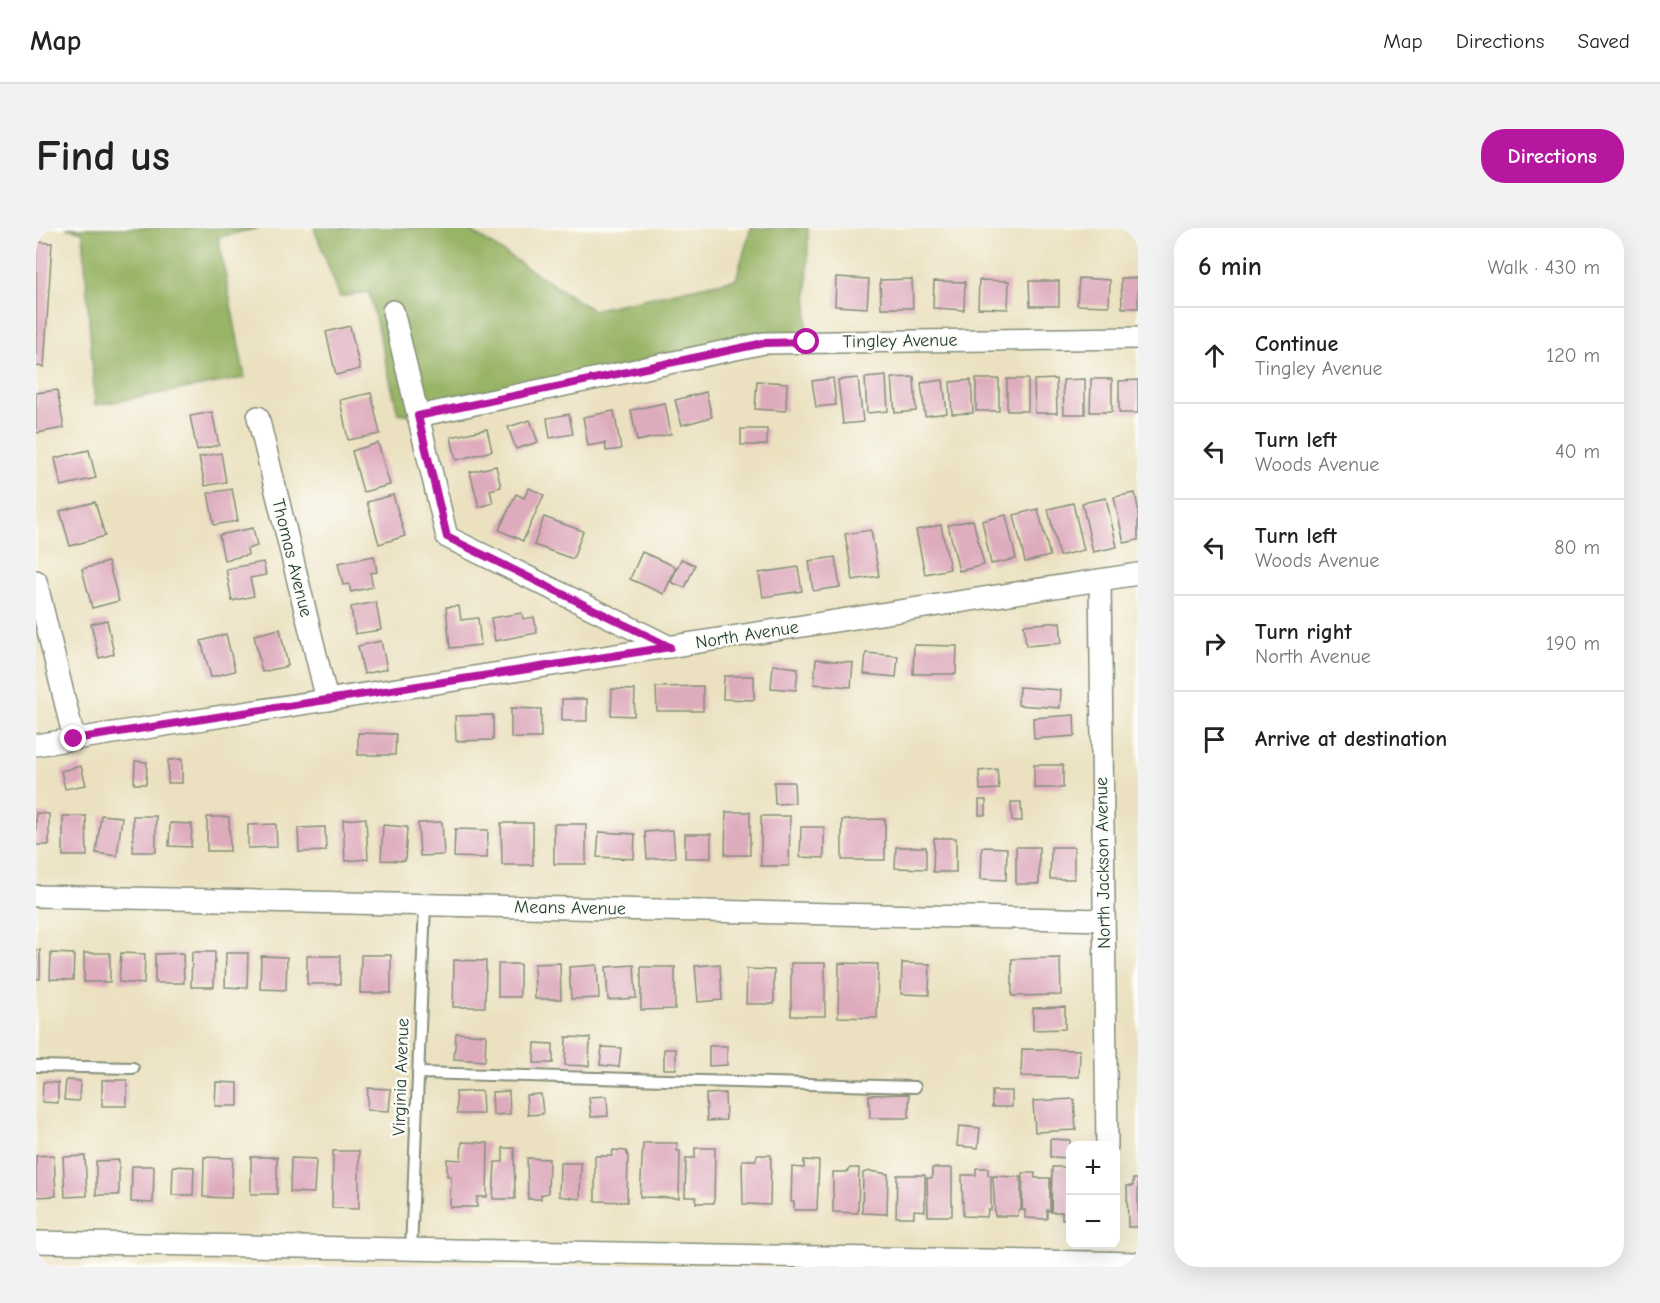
<!DOCTYPE html>
<meta charset="utf-8">
<style>
body{margin:0;font-family:"Comic Neue",sans-serif;background:#f2f2f2;color:#222}
.controls{position:absolute;right:18px;bottom:18px;display:grid;overflow:hidden;border-radius:12px;box-shadow:0 6px 24px #0002}
.controls button{width:54px;height:54px;display:grid;place-items:center;padding:0;border:0;border-bottom:2px solid #e0e0e0;background:#fff;color:#222;font:30px sans-serif}
.stop{position:absolute;width:18px;height:18px;margin:-14px;border:4px solid #b5179e;border-radius:50%;background:#fff}
.stop.end{background:#b5179e;border-color:#fff;box-shadow:0 2px 6px #0008}
.list{margin:0;padding:0;list-style:none}
h2{display:flex;justify-content:space-between;align-items:center;height:78px;margin:0;padding:0 24px;font-size:26px}
h2 small{font-size:20px;font-weight:400;color:#767676}
.list li{display:grid;grid-template-columns:39px 1fr auto;gap:18px;align-items:center;box-sizing:border-box;height:96px;padding:0 24px;border-top:2px solid #e0e0e0}
.list b{display:block;font-size:22px;white-space:nowrap}
.list p{margin:0;font-size:20px;white-space:nowrap;color:#767676}
.list em{font-size:20px;font-style:normal;color:#767676}
.icon{flex:none;width:33px;height:33px;fill:none;stroke:currentColor;stroke-width:2;stroke-linecap:round;stroke-linejoin:round}
.map{position:relative;flex:none;width:1102px;height:1039px;overflow:hidden;border-radius:24px}
header{display:flex;align-items:center;gap:36px;box-sizing:border-box;height:84px;padding:0 30px;background:#fff;border-bottom:2px solid #e0e0e0}
header strong{font-size:28px}
nav{display:flex;gap:33px;margin-inline-start:auto;font-size:21px}
.intro{display:flex;align-items:center;justify-content:space-between;box-sizing:border-box;height:144px;padding:0 36px}
h1{margin:0;font-size:42px}
.button{padding:15px 27px;border-radius:24px;background:#b5179e;color:#fff;font-size:21px;font-weight:700}
main{display:flex;gap:36px;padding:0 36px}
aside{flex:1;background:#fff;border-radius:24px;box-shadow:0 6px 24px #0002}
.map>svg:first-child{display:block}
.forest{fill:#98b466;stroke:#5c784d;stroke-width:1.5}
.building{fill:#deabbd}
.lines{fill:none;stroke-linecap:round;stroke-linejoin:round}
.service-casing{stroke:#858f7a;stroke-width:14}
.minor-casing{stroke:#858f7a;stroke-width:24}
.service{stroke:#fff;stroke-width:10}
.minor{stroke:#fff;stroke-width:21}
.route{stroke:#b5179e;stroke-width:8}
.labels{text-anchor:middle;dominant-baseline:central;stroke-width:5;stroke-linejoin:round;paint-order:stroke}
.street-label{font-size:18px;fill:#1f3d34;stroke:#fdfcf7}
</style>
<header>
<strong>Map</strong>
<nav><a>Map</a><a>Directions</a><a>Saved</a></nav>
</header>
<div class="intro"><h1>Find us</h1><a class="button">Directions</a></div>
<main>
<div class="map">
<svg width="1102" height="1039" viewBox="0 0 1102 1039">
<rect width="100%" height="100%" fill="#fdfcf7"/>
<filter id="ink" filterUnits="userSpaceOnUse"><feTurbulence type="fractalNoise" baseFrequency=".0167" numOctaves="2"/><feDisplacementMap in="SourceGraphic" scale="12" xChannelSelector="R" yChannelSelector="G"/><feConvolveMatrix kernelMatrix="1 2 1 2 8 2 1 2 1" color-interpolation-filters="sRGB"/></filter>
<filter id="wash" filterUnits="userSpaceOnUse"><feTurbulence type="fractalNoise" baseFrequency=".008" numOctaves="4" result="noise"/><feDisplacementMap in="SourceGraphic" scale="24" xChannelSelector="R" yChannelSelector="G"/><feGaussianBlur stdDeviation="1.35" result="paint"/><feColorMatrix in="noise" values="0 0 0 0 0 0 0 0 0 0 0 0 0 0 0 0 0 1.4 0 .05"/><feComposite in="paint" operator="in"/></filter>
<g filter="url(#wash)">
<rect width="100%" height="100%" fill="#ebe1c0"/>
<g class="forest">
<path d="M30,0H223L182,9L209,150L59,177L47,4Z"/>
<path d="M278,0H430L556,82L700,51L715,0H772L771,114L382,188L362,185L333,64L304,69Z"/>
</g>
<g id="blocks">
<g class="building">
<path d="M0,14L16,15L8,139L0,138Z"/>
<path d="M800,49L833,51L831,80L799,78Z"/>
<path d="M1043,50L1074,52L1073,78L1041,77Z"/>
<path d="M1085,50H1102V80H1086Z"/>
<path d="M876,51L877,80H845L844,52Z"/>
<path d="M943,52L973,53L972,81L942,80Z"/>
<path d="M898,53L929,54L928,82L897,80Z"/>
<path d="M993,53H1023V78H994Z"/>
<path d="M314,98L324,141L300,147L290,104Z"/>
<path d="M850,148L852,183L831,185L829,150Z"/>
<path d="M878,149L880,183L859,185L856,150Z"/>
<path d="M797,150L800,177L780,179L776,153Z"/>
<path d="M822,150L827,194L807,196L802,152Z"/>
<rect x="940" y="151" width="23" height="32"/>
<rect x="971" y="151" width="21" height="32"/>
<path d="M1020,151L1021,185H999L998,152Z"/>
<path d="M1049,151V186H1028L1027,152Z"/>
<path d="M1055,151H1076V184H1054Z"/>
<path d="M907,152L911,185L889,188L885,155Z"/>
<path d="M935,152L937,185L916,186L914,154Z"/>
<path d="M1102,152V185H1083V153Z"/>
<path d="M721,153L751,155L750,183L719,181Z"/>
<path d="M21,162L28,200L0,205V165Z"/>
<path d="M670,164L676,189L646,197L639,172Z"/>
<path d="M335,165L344,206L312,212L304,172Z"/>
<path d="M629,175L635,206L601,213L595,182Z"/>
<path d="M578,183L585,221L570,223L569,215L552,218L547,189Z"/>
<path d="M176,184L183,217L161,222L154,188Z"/>
<path d="M533,186L537,206L514,210L511,190Z"/>
<path d="M494,192L502,214L480,221L472,199Z"/>
<path d="M451,201L456,223L420,232L415,209Z"/>
<rect x="705" y="201" width="26" height="16"/>
<path d="M342,215L354,257L327,264L316,223Z"/>
<path d="M53,222L60,250L25,258L19,230Z"/>
<path d="M185,225L190,254L169,258L163,229Z"/>
<path d="M460,238L465,259L454,262L457,275L443,279L434,244Z"/>
<path d="M493,260L508,267L487,313L463,302L480,266L488,270Z"/>
<path d="M196,261L202,293L178,297L172,265Z"/>
<path d="M1099,265L1102,280V312L1088,315L1078,269Z"/>
<path d="M357,267L369,308L343,316L331,274Z"/>
<path d="M1070,270L1081,319L1057,324L1046,275Z"/>
<path d="M59,274L69,308L34,318L24,283Z"/>
<path d="M1037,275L1048,322L1023,328L1012,281Z"/>
<path d="M1002,281L1014,328L989,334L978,287Z"/>
<path d="M970,287L980,331L955,336L946,293Z"/>
<path d="M508,289L547,303L537,331L498,317Z"/>
<path d="M937,292L948,337L923,343L912,297Z"/>
<path d="M905,297L914,341L889,346L880,302Z"/>
<path d="M217,300L221,318L211,321L212,327L188,332L183,307Z"/>
<path d="M835,302L843,348L817,352L809,306Z"/>
<path d="M606,324L640,339L628,366L594,351Z"/>
<path d="M338,328L341,344L334,345L337,359L315,364L313,356L307,357L302,335Z"/>
<path d="M799,329L804,359L777,363L773,333Z"/>
<path d="M645,331L659,337L649,360L635,354Z"/>
<path d="M72,334L83,373L56,380L46,341Z"/>
<path d="M227,334L230,347L214,350L218,368L196,373L190,341Z"/>
<path d="M762,339L766,363L727,369L723,345Z"/>
<path d="M340,374L345,402L319,406L315,379Z"/>
<path d="M423,378L425,392L442,390L445,417L414,420L410,379Z"/>
<path d="M486,385L487,391L498,389L501,405L459,413L455,390Z"/>
<path d="M71,392L78,426L63,430L55,396Z"/>
<path d="M1024,394L1026,415L990,418L988,397Z"/>
<path d="M244,401L252,438L226,444L218,407Z"/>
<path d="M190,406L199,443L175,449L165,413Z"/>
<path d="M345,413L351,441L328,446L322,418Z"/>
<path d="M878,417L921,418L920,446H877Z"/>
<path d="M830,425L862,428L860,449L828,446Z"/>
<path d="M780,431L817,435L815,459L778,456Z"/>
<path d="M737,437L762,440L760,462L735,460Z"/>
<path d="M688,448H718V472L687,471Z"/>
<path d="M667,458V483H621L620,459Z"/>
<path d="M983,459L1025,462L1024,480L982,477Z"/>
<path d="M576,461L599,462L598,488L575,487Z"/>
<rect x="526" y="471" width="25" height="22"/>
<path d="M475,480L505,481V510H475Z"/>
<path d="M457,487V512L420,513L419,488Z"/>
<path d="M1038,487L1039,508L998,511L997,490Z"/>
<path d="M322,505L360,506L359,527H322Z"/>
<path d="M146,531V555H132V532Z"/>
<path d="M99,533L111,534L110,556H98Z"/>
<rect x="998" y="537" width="29" height="23"/>
<path d="M45,538L50,557L29,561L25,543Z"/>
<path d="M961,541L963,561L944,562L943,543Z"/>
<path d="M738,554H758L759,575L739,576Z"/>
<rect x="943" y="572" width="7" height="15"/>
<path d="M975,574H985L986,593H976Z"/>
<path d="M690,584H714V627H689Z"/>
<path d="M0,585L13,586V617H0Z"/>
<path d="M65,587L86,589L81,628L60,625Z"/>
<path d="M27,588H50L51,628H27Z"/>
<rect x="97" y="588" width="23" height="36"/>
<path d="M725,588H754L753,638H725Z"/>
<path d="M171,589H193L194,623H171Z"/>
<path d="M330,590L332,631L309,633L307,592Z"/>
<path d="M849,591V632H806V592Z"/>
<path d="M406,594L408,627L384,628L382,595Z"/>
<path d="M134,595L156,596L155,619L133,618Z"/>
<path d="M465,595H497V637H466Z"/>
<path d="M240,596L241,619L212,620V597Z"/>
<rect x="518" y="596" width="32" height="40"/>
<path d="M347,597L371,599L369,633L345,632Z"/>
<path d="M289,599L290,623L263,624L262,600Z"/>
<path d="M765,599H788V630L764,629Z"/>
<path d="M419,601L452,602L451,630L418,629Z"/>
<path d="M637,602L639,629L611,631L609,604Z"/>
<path d="M563,604L599,606L598,631L561,629Z"/>
<rect x="649" y="606" width="26" height="24"/>
<path d="M898,610H920V644H897Z"/>
<path d="M860,619H890V641L859,640Z"/>
<path d="M946,619L971,620L970,652L945,651Z"/>
<rect x="980" y="619" width="23" height="37"/>
<path d="M1015,619H1038V651H1014Z"/>
<rect x="0" y="722" width="4" height="29"/>
<path d="M156,724H179L178,759H155Z"/>
<path d="M15,725L38,726L37,752L14,751Z"/>
<rect x="48" y="725" width="26" height="29"/>
<path d="M85,725L109,726L108,756L83,754Z"/>
<path d="M147,725L148,755H119V726Z"/>
<path d="M190,725H212L211,760L189,759Z"/>
<path d="M325,727H355V765H324Z"/>
<path d="M225,728L251,729L250,762L224,761Z"/>
<rect x="271" y="728" width="33" height="28"/>
<path d="M1024,730L1025,767L976,768V731Z"/>
<path d="M418,732L450,733L449,779H417Z"/>
<path d="M524,735L525,771H499L498,736Z"/>
<rect x="755" y="735" width="34" height="53"/>
<path d="M803,735L842,736L841,790L802,789Z"/>
<path d="M866,735L894,736L893,767L865,766Z"/>
<rect x="462" y="736" width="22" height="33"/>
<path d="M684,736L686,772L662,774L659,738Z"/>
<path d="M561,737L563,770L535,771L533,739Z"/>
<path d="M598,737L600,770L572,772L570,739Z"/>
<path d="M605,739H639V781L605,782Z"/>
<path d="M711,741L738,742V776H710Z"/>
<path d="M1029,779V801L997,802V780Z"/>
<path d="M420,805L450,807L449,833L418,831Z"/>
<path d="M530,809L554,810L553,838L529,837Z"/>
<path d="M499,815L517,816V835H498Z"/>
<path d="M673,818H691V837L673,838Z"/>
<path d="M566,819L585,820L583,839L564,837Z"/>
<rect x="628" y="821" width="12" height="20"/>
<path d="M986,821L1044,822L1043,849L985,848Z"/>
<path d="M30,852L44,853L43,873L28,872Z"/>
<rect x="66" y="852" width="25" height="26"/>
<path d="M7,854L22,855V875L6,874Z"/>
<path d="M180,854L202,855V878H179Z"/>
<path d="M332,860L355,861L353,883L331,882Z"/>
<path d="M446,863L447,886H421L420,864Z"/>
<path d="M473,863L474,886L457,887L456,864Z"/>
<rect x="956" y="863" width="20" height="16"/>
<path d="M689,865L690,892L671,893L670,866Z"/>
<path d="M505,866L507,886L492,887L490,867Z"/>
<path d="M873,866V890H834L833,867Z"/>
<path d="M571,868L572,888L555,889L553,869Z"/>
<path d="M1038,871L1040,902L999,904L997,873Z"/>
<path d="M923,898L944,900L942,920L921,918Z"/>
<path d="M1014,911L1034,912V930L1014,929Z"/>
<path d="M426,914L452,915L451,969H441V979H414L415,948H411V931L425,932Z"/>
<path d="M607,915H641V923H644L643,970L604,969Z"/>
<path d="M467,920H478L479,971H457L459,934H467Z"/>
<path d="M659,920H679L678,975H660V969H649L650,930H659Z"/>
<path d="M577,922L590,923L592,928L591,974L559,973V928H576Z"/>
<path d="M297,923H323V981L296,980Z"/>
<path d="M18,927L20,968L0,969V928Z"/>
<path d="M721,927H735L734,977L707,976L706,932H720Z"/>
<path d="M49,928L51,968L29,969L27,929Z"/>
<path d="M168,929L197,930L195,970L167,969Z"/>
<rect x="215" y="929" width="26" height="37"/>
<path d="M255,930L280,931L278,965L254,964Z"/>
<path d="M491,930L513,931L512,965L505,967V971H492Z"/>
<path d="M83,932V967H60V933Z"/>
<path d="M768,932L783,933L781,982H758V974H755L756,939L768,940Z"/>
<path d="M524,935H545L544,971L523,968Z"/>
<path d="M96,938H118L117,975L95,974Z"/>
<path d="M137,938L158,939L157,967H136Z"/>
<path d="M1016,939H1034V991H1026V984H1015Z"/>
<path d="M814,940H823L822,985L797,984V944H811Z"/>
<path d="M896,940H916V988H892L891,950H896Z"/>
<path d="M940,940H952V947H955V982H952L951,989L927,988L926,947H940Z"/>
<path d="M834,943L852,946L851,986L826,985L827,945Z"/>
<path d="M987,945H999V950H1014V983L1011,982V991L989,990V982H986Z"/>
<path d="M861,947H889V983L878,982V989H860Z"/>
<path d="M957,948L985,949V982L982,983V988H959Z"/>
<path d="M1097,951H1102V999H1092L1091,958H1097Z"/>
</g>
</g>
</g>
<g filter="url(#ink)">
<use href="#blocks" fill-opacity="0" stroke="#858f7a" stroke-width="1.5"/>
<g class="lines">
<defs>
<g id="service">
<path d="M0,838L97,840"/>
<path d="M382,845L879,859"/>
<path d="M375,1023L389,676"/>
</g>
<g id="minor">
<path d="M357,83L411,309L634,419"/>
<path d="M382,188L728,115L1102,110"/>
<path d="M222,189L291,472"/>
<path d="M1064,352L1071,918"/>
<path d="M0,353L38,511"/>
<path d="M0,517L1102,346"/>
<path d="M0,668L1068,692"/>
<path d="M0,1014L1102,1035"/>
</g>
</defs>
<use href="#service" class="service-casing"/>
<use href="#minor" class="minor-casing"/>
<use href="#service" class="service"/>
<use href="#minor" class="minor"/>
</g>
</g>
<g class="lines" filter="url(#ink)">
<path class="route" d="M38,511L634,419L411,309L382,188L728,115L771,114"/>
</g>
<g class="labels">
<g class="street-label">
<text transform="translate(864 113) rotate(-1)">Tingley Avenue</text>
<text transform="translate(256 330) rotate(76)">Thomas Avenue</text>
<text transform="translate(711 407) rotate(-9)">North Avenue</text>
<text transform="translate(1067 635) rotate(-91)">North Jackson Avenue</text>
<text transform="translate(534 680) rotate(1)">Means Avenue</text>
<text transform="translate(365 849) rotate(-88)">Virginia Avenue</text>
</g>
</g>
</svg>
<div class="controls">
<button>+</button>
<button>−</button>
</div>
<div class="stop" style="left:771px;top:114px"></div>
<div class="stop end" style="left:38px;top:511px"></div>
</div>
<aside>
<h2>6 min<small>Walk · 430 m</small></h2>
<ul class="list">
<li><svg class="icon" aria-label="ahead" viewBox="0 0 24 24"><path d="M12 20V5M6 11l6-6 6 6"/></svg><div><b>Continue</b><p>Tingley Avenue</p></div><em>120 m</em></li>
<li><svg class="icon" aria-label="left" viewBox="0 0 24 24"><path d="M17 20v-9H6M10 6l-5 5 5 5"/></svg><div><b>Turn left</b><p>Woods Avenue</p></div><em>40 m</em></li>
<li><svg class="icon" aria-label="left" viewBox="0 0 24 24"><path d="M17 20v-9H6M10 6l-5 5 5 5"/></svg><div><b>Turn left</b><p>Woods Avenue</p></div><em>80 m</em></li>
<li><svg class="icon" aria-label="right" viewBox="0 0 24 24"><path d="M7 20v-9h11M14 6l5 5-5 5"/></svg><div><b>Turn right</b><p>North Avenue</p></div><em>190 m</em></li>
<li><svg class="icon" aria-label="arrive" viewBox="0 0 24 24"><path d="M6 21V4h12l-3 4 3 4H6"/></svg><div><b>Arrive at destination</b></div></li>
</ul>
</aside>
</main>
